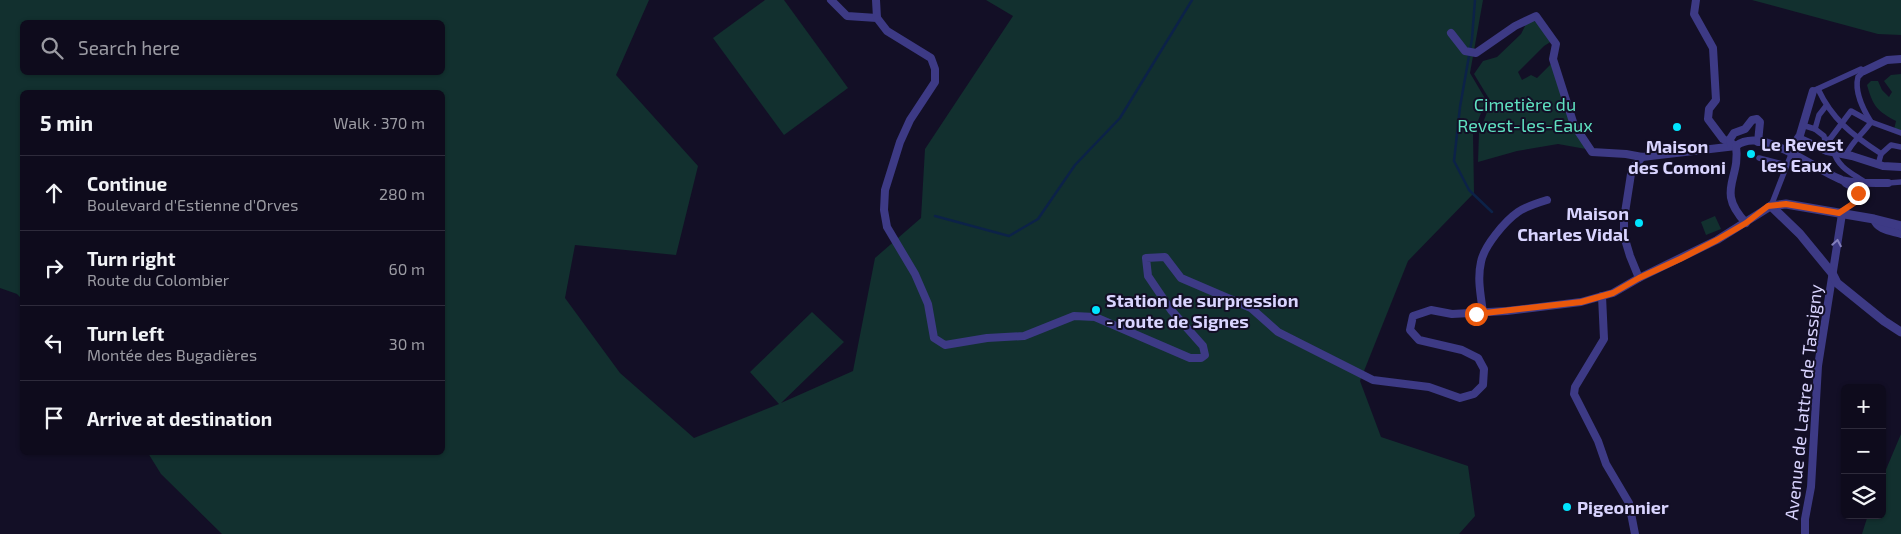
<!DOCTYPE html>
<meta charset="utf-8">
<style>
body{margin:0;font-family:"Exo 2",sans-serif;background:#171425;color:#f1f3f6}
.controls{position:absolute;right:15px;bottom:15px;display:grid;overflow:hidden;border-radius:8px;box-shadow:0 1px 4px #0004}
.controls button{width:45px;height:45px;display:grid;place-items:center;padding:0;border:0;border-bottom:1px solid #2e2b3b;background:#0e0b1c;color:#f1f3f6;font:25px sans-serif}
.stop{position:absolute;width:15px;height:15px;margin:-11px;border:4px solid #ea580c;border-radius:50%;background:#fff}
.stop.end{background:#ea580c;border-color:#fff;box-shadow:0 1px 5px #0008}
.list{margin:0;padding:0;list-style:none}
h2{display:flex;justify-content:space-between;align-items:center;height:65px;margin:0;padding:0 20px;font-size:21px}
h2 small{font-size:16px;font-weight:400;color:#9b9ba3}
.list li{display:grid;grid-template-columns:32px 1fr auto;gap:15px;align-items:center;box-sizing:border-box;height:75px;padding:0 20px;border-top:1px solid #2e2b3b}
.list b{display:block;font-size:19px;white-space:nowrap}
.list p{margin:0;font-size:16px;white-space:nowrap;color:#9b9ba3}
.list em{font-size:16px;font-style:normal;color:#9b9ba3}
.icon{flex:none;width:28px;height:28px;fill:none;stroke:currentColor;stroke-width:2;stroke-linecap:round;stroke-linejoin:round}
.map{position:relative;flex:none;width:1901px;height:534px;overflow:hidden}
.search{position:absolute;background:#0e0b1c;box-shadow:0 1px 4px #0004;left:20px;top:20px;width:425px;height:55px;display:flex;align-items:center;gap:12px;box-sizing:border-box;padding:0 18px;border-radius:8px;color:#9b9ba3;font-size:19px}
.panel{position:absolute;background:#0e0b1c;box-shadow:0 1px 4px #0004;left:20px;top:90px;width:425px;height:365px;border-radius:8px}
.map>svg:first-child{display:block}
.green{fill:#12302f;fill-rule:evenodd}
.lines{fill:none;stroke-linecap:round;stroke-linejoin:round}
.stream{stroke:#0c2248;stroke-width:2.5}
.pedestrian{stroke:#3d3a85;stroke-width:5.5}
.minor{stroke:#3d3a85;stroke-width:8}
.tertiary{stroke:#3d3a85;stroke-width:9}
.oneway{stroke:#837fbc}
.route{stroke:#ea580c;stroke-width:6}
.poi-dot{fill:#00e5ff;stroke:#130f26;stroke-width:2}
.labels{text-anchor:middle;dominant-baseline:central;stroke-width:4;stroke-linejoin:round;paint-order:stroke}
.park-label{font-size:18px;fill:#5fe0c0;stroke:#130f26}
.poi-label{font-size:18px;font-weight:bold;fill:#d9d4ff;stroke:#130f26;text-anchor:start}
.street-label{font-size:18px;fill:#d9d4ff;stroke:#130f26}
</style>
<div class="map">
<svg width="1901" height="534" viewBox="0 0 1901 534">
<rect width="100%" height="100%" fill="#130f26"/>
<g class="green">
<path d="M0,0H649L616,75L698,166L676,255L575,245L565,298L620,373L694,438L779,404L750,372L812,312L844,342L781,403L853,371L875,258L921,218L925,149L1013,16L986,0H1483L1470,73L1486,100L1473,134L1474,193L1408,261L1360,381L1381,437L1468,466L1475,516L1459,534H222L161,474L148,453L442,452V92H22V299L17,294L0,288ZM22,22H442V72H22Z"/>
<path d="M765,0H784L848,88L784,135L713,38Z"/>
<path d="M1752,0H1901V35L1878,34Z"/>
<path d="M1534,20L1552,41L1544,46L1518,72L1522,80L1531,75L1537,78L1551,64L1586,149L1558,144L1517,151L1478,162L1479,133L1491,102L1474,74L1483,61L1497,57L1521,34L1526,24Z"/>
<path d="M1901,74V132L1894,130L1896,121C1877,111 1873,106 1867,85L1871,81H1878L1882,90L1889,97L1892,92L1884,81L1891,75Z"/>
<path d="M1715,216L1721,229L1706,235L1701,222Z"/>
<path d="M1901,434V534H1862L1868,515H1882V479Z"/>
</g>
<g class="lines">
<g class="stream">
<path d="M1475,0L1472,39L1460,107L1454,161L1469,190L1492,212"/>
<path d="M935,216L1009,236L1038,219L1075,165L1120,118L1192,0"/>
</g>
<g class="pedestrian">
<path d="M1818,89C1832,119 1852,135 1880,153L1881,154L1878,165"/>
<path d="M1815,90L1861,69"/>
<path d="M1802,125L1815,129L1824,136L1827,150"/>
<path d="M1815,129L1819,115L1826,106"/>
<path d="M1825,140L1830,139L1851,111L1871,122L1901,133"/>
<path d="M1834,152C1838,168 1854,174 1866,183"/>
<path d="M1881,154L1891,145L1901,147"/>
<path d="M1846,155C1852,141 1863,134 1871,122C1863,109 1854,92 1858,77L1864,71"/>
<path d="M1759,158L1786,165"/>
<path d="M1888,183L1901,182"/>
<path d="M1771,206L1792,152"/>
<path d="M1839,213L1854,203L1858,195L1857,191L1845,184L1842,181"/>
</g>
<g class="minor">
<path d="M831,0L847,16L877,18L887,31L931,58L935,69V82L910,120L900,142L885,190L884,210L887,227L915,274L928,304L934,338L945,345L987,338L1024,336L1074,316L1095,317L1190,358H1201L1205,355L1203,346L1171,310L1148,276L1146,258L1165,257L1181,278L1251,308L1278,332L1373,380L1429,387L1460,398L1474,394L1483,385L1484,369L1478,358L1462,350L1419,340L1410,330L1413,316L1431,310L1452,314L1507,311L1581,302L1613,293L1639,278L1717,240L1771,206"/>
<path d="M876,0L877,18"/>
<path d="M1696,0L1694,14L1713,48L1716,100L1709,109L1708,119L1723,139L1736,146"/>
<path d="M1451,33L1465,51L1476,53L1515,26L1536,16L1556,44L1553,59L1574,125L1592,152L1626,154L1642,157L1736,146C1763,125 1816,171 1842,180C1857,184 1873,183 1888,183"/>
<path d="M1864,71L1887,60L1901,59"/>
<path d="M1798,138L1827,151L1852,156L1883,166L1901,167"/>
<path d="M1731,144L1730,139L1734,133L1745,129L1752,120L1757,119L1760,122L1758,142"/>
<path d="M1736,146C1741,180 1715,190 1746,223"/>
<path d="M1792,152L1800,135L1813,91"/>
<path d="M1874,219C1877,230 1891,231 1901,234"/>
<path d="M1639,278L1630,256L1624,236V219L1631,174L1634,167L1642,157"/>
<path d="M1602,296L1604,339L1575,387L1574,394L1598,441L1606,464L1629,503L1635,534"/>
<path d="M1483,313C1481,296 1477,279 1481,262C1484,246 1505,221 1518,212C1527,206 1537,203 1547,200"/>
<path d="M1805,534V519L1811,487L1818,366L1842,214"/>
</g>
<g class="tertiary">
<path d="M1771,206L1800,234L1832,273L1837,283L1884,321L1901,332"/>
<path d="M1771,206L1786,204L1874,219L1901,226"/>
</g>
</g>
<defs><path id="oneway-chevron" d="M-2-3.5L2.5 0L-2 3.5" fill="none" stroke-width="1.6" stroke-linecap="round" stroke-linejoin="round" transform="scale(1.25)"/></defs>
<use class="oneway" href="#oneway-chevron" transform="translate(1837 243) rotate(-80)"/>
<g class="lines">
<path class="route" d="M1476,314L1581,302L1613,293L1639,278L1680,259L1717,240L1746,223L1768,206L1786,204L1839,213L1854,203L1858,193"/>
</g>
<g class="poi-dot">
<circle cx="1677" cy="127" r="5"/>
<circle cx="1751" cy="154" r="5"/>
<circle cx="1639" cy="223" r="5"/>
<circle cx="1096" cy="310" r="5"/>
<circle cx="1567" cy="507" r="5"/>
</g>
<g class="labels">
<g class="park-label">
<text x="1525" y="104">Cimetière du<tspan x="1525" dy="21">Revest-les-Eaux</tspan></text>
</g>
<g class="poi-label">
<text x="1761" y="144">Le Revest<tspan x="1761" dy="21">les Eaux</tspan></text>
<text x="1677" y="146" text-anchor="middle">Maison<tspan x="1677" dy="21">des Comoni</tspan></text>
<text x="1629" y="213" text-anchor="end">Maison<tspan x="1629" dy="21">Charles Vidal</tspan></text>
<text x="1106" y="300">Station de surpression<tspan x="1106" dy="21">- route de Signes</tspan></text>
<text x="1577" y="507">Pigeonnier</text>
</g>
<g class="street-label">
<text transform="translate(1803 402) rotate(-84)">Avenue de Lattre de Tassigny</text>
</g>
</g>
</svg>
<div class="controls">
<button>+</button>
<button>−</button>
<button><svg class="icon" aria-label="layers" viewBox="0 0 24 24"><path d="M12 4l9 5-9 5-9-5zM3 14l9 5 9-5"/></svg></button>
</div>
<div class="stop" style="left:1476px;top:314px"></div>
<div class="stop end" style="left:1858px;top:193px"></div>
<div class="search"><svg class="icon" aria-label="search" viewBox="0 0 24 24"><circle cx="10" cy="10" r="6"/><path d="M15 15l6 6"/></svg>Search here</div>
<section class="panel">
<h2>5 min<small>Walk · 370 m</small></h2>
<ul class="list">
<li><svg class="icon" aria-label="ahead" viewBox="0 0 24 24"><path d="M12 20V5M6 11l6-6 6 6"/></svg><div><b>Continue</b><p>Boulevard d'Estienne d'Orves</p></div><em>280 m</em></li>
<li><svg class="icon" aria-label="right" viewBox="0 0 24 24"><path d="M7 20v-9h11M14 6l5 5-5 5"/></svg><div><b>Turn right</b><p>Route du Colombier</p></div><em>60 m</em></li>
<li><svg class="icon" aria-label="left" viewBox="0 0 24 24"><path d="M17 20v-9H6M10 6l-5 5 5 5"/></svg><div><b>Turn left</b><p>Montée des Bugadières</p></div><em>30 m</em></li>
<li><svg class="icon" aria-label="arrive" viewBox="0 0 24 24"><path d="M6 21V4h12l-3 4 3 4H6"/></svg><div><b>Arrive at destination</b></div></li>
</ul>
</section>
</div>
